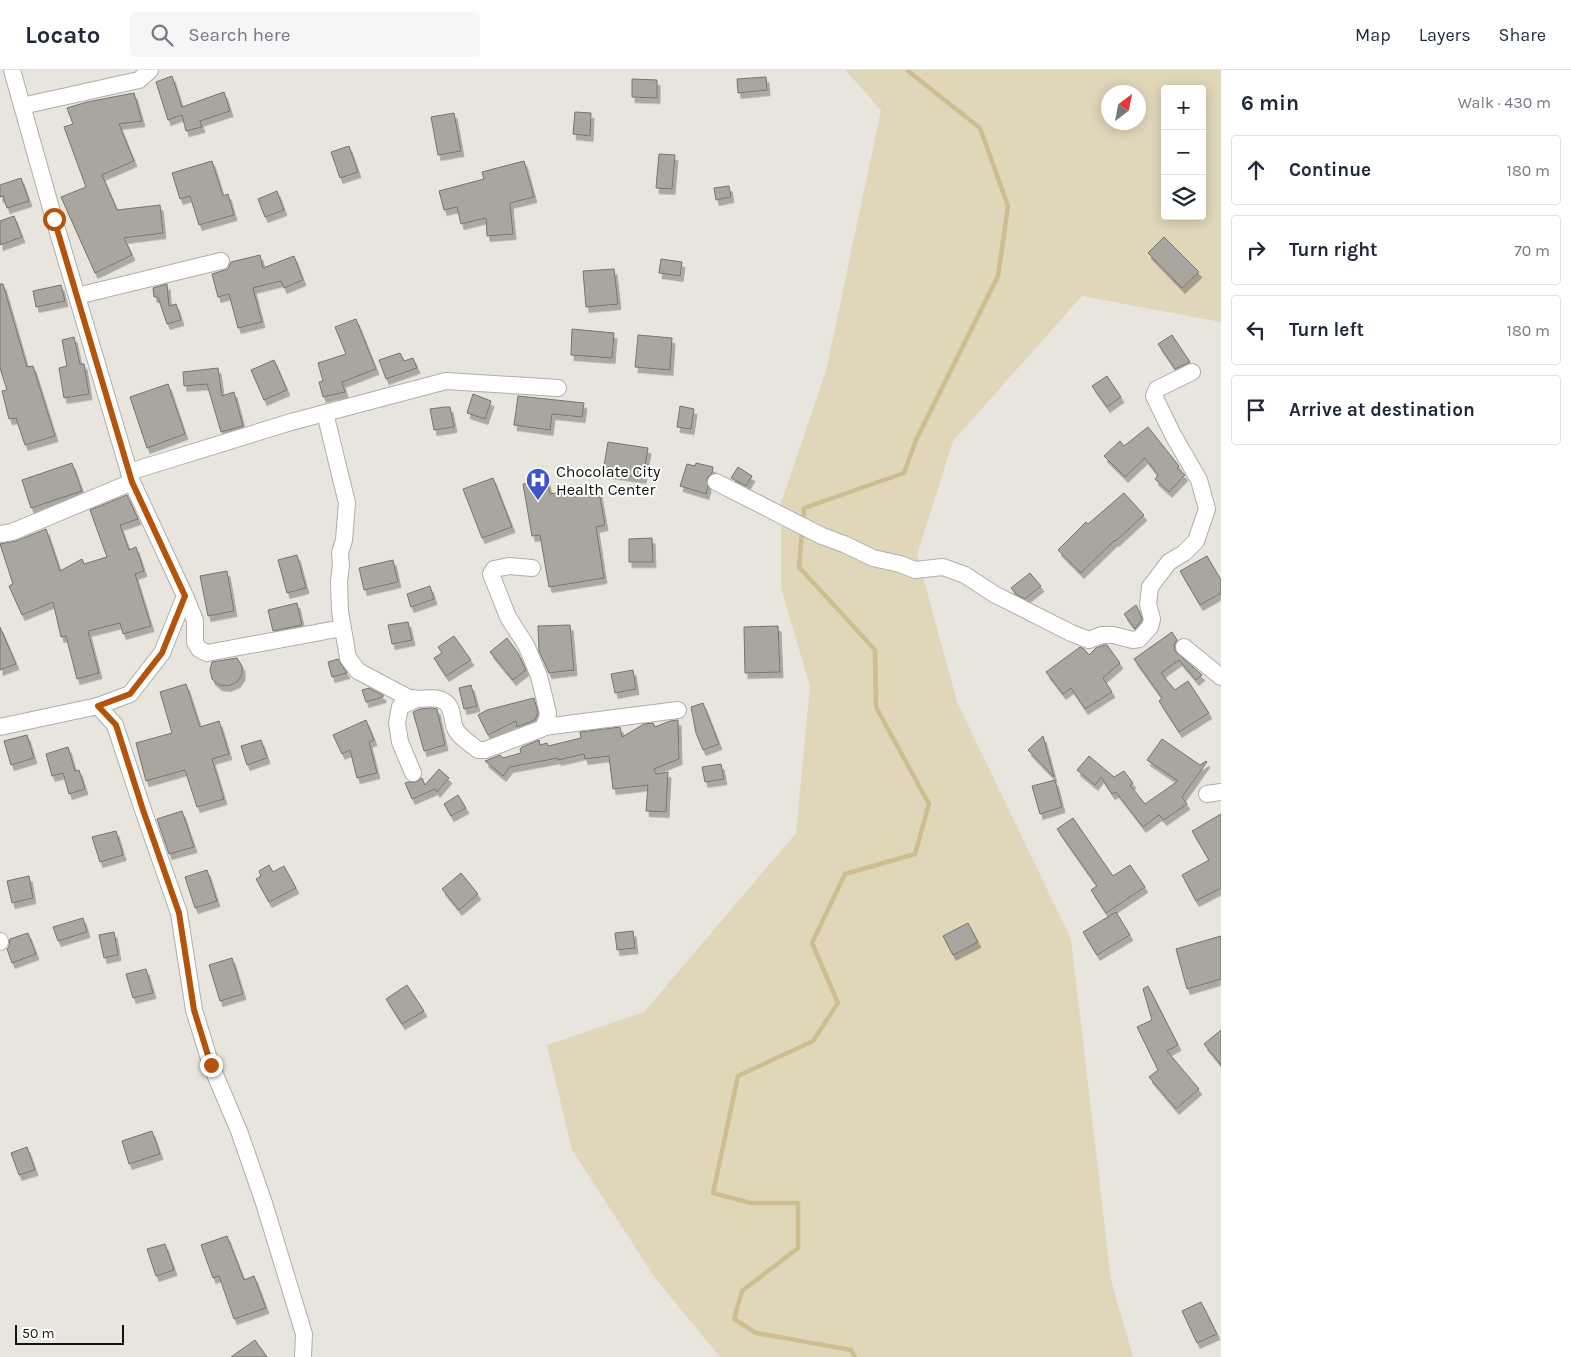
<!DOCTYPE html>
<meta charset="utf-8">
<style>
body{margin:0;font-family:Karla,sans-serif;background:#f6f6f7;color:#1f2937}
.controls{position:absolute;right:15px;top:15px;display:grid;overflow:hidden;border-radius:5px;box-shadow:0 2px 12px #0003}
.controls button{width:45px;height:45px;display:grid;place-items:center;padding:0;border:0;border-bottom:1px solid #e0e1e3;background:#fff;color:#1f2937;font:25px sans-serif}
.compass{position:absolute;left:1101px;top:15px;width:45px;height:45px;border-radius:50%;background:#fff;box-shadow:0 2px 12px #0003;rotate:32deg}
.scale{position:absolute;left:15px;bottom:12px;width:109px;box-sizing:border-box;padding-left:5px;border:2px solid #141311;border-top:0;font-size:14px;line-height:18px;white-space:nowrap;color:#141311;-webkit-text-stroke:4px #fff;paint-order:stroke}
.stop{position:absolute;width:15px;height:15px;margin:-11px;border:4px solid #b45309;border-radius:50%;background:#fff}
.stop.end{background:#b45309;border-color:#fff;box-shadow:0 1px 5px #0008}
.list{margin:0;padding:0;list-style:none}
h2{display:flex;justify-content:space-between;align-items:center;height:65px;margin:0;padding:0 20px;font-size:21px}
h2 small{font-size:16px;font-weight:400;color:#747a83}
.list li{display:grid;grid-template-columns:32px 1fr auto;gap:15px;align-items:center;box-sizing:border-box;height:70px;margin:0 10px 10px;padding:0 10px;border:1px solid #e0e1e3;border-radius:5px}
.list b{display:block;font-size:19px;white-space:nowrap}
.list em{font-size:16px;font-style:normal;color:#747a83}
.icon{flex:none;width:28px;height:28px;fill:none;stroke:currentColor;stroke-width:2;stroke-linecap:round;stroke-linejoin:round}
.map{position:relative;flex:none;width:1221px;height:1287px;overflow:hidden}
header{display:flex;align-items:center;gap:30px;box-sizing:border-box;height:70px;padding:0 25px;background:#fff;border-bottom:1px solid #e0e1e3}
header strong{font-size:24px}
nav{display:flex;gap:28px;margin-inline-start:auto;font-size:18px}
.search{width:350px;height:45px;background:#f6f6f7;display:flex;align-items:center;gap:12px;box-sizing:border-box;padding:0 18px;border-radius:5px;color:#747a83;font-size:19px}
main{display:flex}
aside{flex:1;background:#fff}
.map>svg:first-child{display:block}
.green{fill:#e0d6ba;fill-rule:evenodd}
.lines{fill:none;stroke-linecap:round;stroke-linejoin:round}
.stream{stroke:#cebd91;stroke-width:4.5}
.building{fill:#a9a6a0;stroke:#76736d;filter:url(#shadow)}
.street-casing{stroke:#b1aea8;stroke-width:18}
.street{stroke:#fff;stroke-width:16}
.route{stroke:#b45309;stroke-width:6}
.labels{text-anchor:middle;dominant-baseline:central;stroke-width:4;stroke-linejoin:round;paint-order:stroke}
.poi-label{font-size:16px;fill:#141311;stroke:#fff;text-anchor:start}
</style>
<header>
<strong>Locato</strong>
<div class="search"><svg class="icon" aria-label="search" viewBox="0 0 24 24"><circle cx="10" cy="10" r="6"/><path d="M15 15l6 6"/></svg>Search here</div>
<nav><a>Map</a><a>Layers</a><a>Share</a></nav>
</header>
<main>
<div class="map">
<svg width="1221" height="1287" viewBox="0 0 1221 1287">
<defs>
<filter id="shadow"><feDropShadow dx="3" dy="5.5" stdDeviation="0" flood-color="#0004"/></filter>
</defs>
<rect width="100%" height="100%" fill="#e7e5de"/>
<path class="green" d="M845,0H1221V252L1082,226L953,371L917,485L957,632L1071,869L1111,1210L1133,1287H720L655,1208L572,1080L547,975L644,942L796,763L810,616L781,518V433L826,301L881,40ZM1165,19H1202V146H1165ZM1108,22H1138V52H1108Z"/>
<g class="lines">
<g class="stream">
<path d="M803,453L804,438L904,403L916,370L998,206L1008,136L980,58L907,0"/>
<path d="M802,461L799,497L875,580L876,637L929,734L915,784L845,804L812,873L838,933L813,971L738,1006L713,1123L751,1133H798V1178L742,1221L734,1249L756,1263L851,1280L855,1287"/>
</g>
</g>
<g class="building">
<path d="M172,6L182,37L224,22L230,41L200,51L202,57L186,61L182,45L168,50L156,12Z"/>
<path d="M766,7L767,20L738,23L737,9Z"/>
<path d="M632,9L657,10V28L632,27Z"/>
<path d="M134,23L142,51L119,54L134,91L102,105L117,140L160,135L163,163L124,168L132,185L95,203L61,127L86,117L64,57L73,54L67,38L87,32Z"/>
<path d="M575,42L591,43L590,66L573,64Z"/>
<path d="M454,43L461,81L438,85L431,47Z"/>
<path d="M349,76L358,102L340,108L331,82Z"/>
<path d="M659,84L675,85L672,119L656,118Z"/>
<path d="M212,91L223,126L228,124L234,145L199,155L190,126L180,129L172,103Z"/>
<path d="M524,91L534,127L510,133L513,164L487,166L486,148L461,154L457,137L444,140L439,121L484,109L482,102Z"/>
<path d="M21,108L29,131L7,138L3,126L0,127V115Z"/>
<path d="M729,116L731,127L716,130L714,118Z"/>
<path d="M277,121L284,140L265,147L258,129Z"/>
<path d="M14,146L22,167L0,175V151Z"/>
<path d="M1164,167L1199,202L1182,218L1148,183Z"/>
<path d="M260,185L263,198L294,186L303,210L284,218L281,211L253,218L262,252L238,258L229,224L218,227L212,204L228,199L231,192Z"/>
<path d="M661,189L682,192L680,206L659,203Z"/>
<path d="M614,199L618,234L586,237L583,201Z"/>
<path d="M0,214H3L27,297L33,296L55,366L25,375L16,348L9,349L2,321L7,320L0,298Z"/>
<path d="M167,214L169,236L176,234L181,250L167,254L158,227H154L153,218Z"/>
<path d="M61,215L65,231L36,237L33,221Z"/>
<path d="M356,249L376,299L342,312L345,322L323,327L319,312L323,311L318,293L346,284L335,257Z"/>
<path d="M572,259L614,263L612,288L571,285Z"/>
<path d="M638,265L672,268L670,300L635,297Z"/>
<path d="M1172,265L1190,292L1175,299L1158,274Z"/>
<path d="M74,267L80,294H84L89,324L64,328L59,298L67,296L62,270Z"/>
<path d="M400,283L404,291L413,288L417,298L386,309L379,290Z"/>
<path d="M274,290L287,320L264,330L251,300Z"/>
<path d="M218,298L222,326L234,322L243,356L221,362L207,314L184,316L183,302Z"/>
<path d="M1107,306L1121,327L1107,337L1092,316Z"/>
<path d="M168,314L185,364L147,378L130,327Z"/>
<path d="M473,324L491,331L485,349L467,343Z"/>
<path d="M518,326L584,333L582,347L552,344L550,360L514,355Z"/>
<path d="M680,336L694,339L691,359L677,357Z"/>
<path d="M445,337H450L454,357L434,360L430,339Z"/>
<path d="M1148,357L1179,396L1177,398L1185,405L1169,422L1155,409L1158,405L1145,388L1125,407L1104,386L1120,371L1124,376Z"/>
<path d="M608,372L648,378L643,408L603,402Z"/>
<path d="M72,393L82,421L31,438L22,410Z"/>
<path d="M696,393L713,397L712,403L707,408L708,417L706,424L680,416L687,394L695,396Z"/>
<path d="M738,397L752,406L746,416L731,408Z"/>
<path d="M493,408L512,457L482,468L463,419Z"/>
<path d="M547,410L550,424L598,416L605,455L596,457L604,508L549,517L540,465L532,466L523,414Z"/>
<path d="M1124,423L1144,445L1116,471L1115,470L1081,503L1058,480L1086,452L1088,454Z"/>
<path d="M127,425L138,449L120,455L129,480L136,477L144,501L135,504L151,556L123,564L120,553L88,561L99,603L77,609L66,566L61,567L53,532L22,545L9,516L13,514L0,474L16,471L46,459L60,501L82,489L84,494L107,487L90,440Z"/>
<path d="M652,468L653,492H629V469Z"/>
<path d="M297,485L306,518L287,523L278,490Z"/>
<path d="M1207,486L1221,510V523L1200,535L1180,501Z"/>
<path d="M393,490L398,512L364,520L359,498Z"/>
<path d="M227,501L234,541L208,546L200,506Z"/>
<path d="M1030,503L1041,516L1025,529L1016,524L1011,518Z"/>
<path d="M430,516L434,529L411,537L407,524Z"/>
<path d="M297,533L302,555L273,561L268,540Z"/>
<path d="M1136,535L1139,541L1142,549L1135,559L1124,544Z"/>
<path d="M408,552L412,570L392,574L388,555Z"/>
<path d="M570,555L574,600L549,603L539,581L538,556Z"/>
<path d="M778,556L780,602L745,603L744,557Z"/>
<path d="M0,557L16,594L0,600Z"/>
<path d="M1172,562L1177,570L1174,575L1175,581L1202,605L1196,610L1179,590L1161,603L1175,620L1188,611L1209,643L1179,662L1159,631L1162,628L1134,589Z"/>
<path d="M454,566L471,590L446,606L434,588L442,583L438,577Z"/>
<path d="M507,568L518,583L526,600L513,610L490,582Z"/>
<path d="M1104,575H1107L1120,593L1103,608L1112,622L1085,639L1071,618L1063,624L1046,602L1080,577L1084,579L1089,585L1096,578Z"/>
<path d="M237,588L242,596V605L237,612L228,616L219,615L212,609L210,600L212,592Z"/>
<path d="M338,589L347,603L332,607L328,592Z"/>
<path d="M633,600L636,619L615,623L611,604Z"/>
<path d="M186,614L200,657L219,651L229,684L212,689L224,729L197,737L185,700L146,711L136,673L172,663L160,622Z"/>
<path d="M471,615L477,636L464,639L459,618Z"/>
<path d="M369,618L383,625V627L366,632L362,620Z"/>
<path d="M534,628L538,643L535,650L517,657L516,651L488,665L478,645L487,640Z"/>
<path d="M703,633L719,674L703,680L696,663L691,637Z"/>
<path d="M432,638L437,639L445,675L424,681L413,642L420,639Z"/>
<path d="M366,650L374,670L369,672L377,703L357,708L350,680L342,684L333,665Z"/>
<path d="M678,650L679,689L654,699L656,704L668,702L666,742L646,741L648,715L613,719L609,686L585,689L584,684L558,690V688L510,697L503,706L485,691L500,685L503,688L521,683L520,679L522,677L539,670L540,675L547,673L548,676L581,668L580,662L620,657L622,667L644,654L653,653L655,657L670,651Z"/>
<path d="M27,665L34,688L11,695L4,671Z"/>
<path d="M1043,666L1054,707L1028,680Z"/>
<path d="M1162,669L1200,695L1206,691L1207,692L1182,727L1187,734L1164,750L1159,745L1143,757L1116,722L1112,724L1101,707L1095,715L1077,700L1089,686L1114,707L1124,701L1133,713L1130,715L1145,734L1178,711L1147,690Z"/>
<path d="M261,670L267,688L247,695L241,676Z"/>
<path d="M68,677L75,701L79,700L85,719L69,724L63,703L52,706L46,684Z"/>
<path d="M721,694L724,709L705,712L702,697Z"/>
<path d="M439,699L449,708L437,722L435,719L412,729L405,713L408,712H416L422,708L425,715Z"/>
<path d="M1055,710L1062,737L1040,744L1032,716Z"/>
<path d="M458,725L466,738L451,746L444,734Z"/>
<path d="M182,741L194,777L169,784L157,749Z"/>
<path d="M1221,744V818L1196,831L1182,805L1209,790L1192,761Z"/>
<path d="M1073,748L1113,806L1130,795L1145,817L1106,843L1091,820L1097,816L1057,759Z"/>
<path d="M116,761L123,785L100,792L92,767Z"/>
<path d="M269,795L273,802L284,796L296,818L269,832L256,809L261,806L259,801Z"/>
<path d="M207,800L217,831L195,838L185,807Z"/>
<path d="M461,803L478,824L459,840L442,819Z"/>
<path d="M29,806L33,828L12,833L7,811Z"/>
<path d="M1116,842L1130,865L1097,885L1083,862Z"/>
<path d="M83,848L87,862L58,871L53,857Z"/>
<path d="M968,853L978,872L953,885L943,866Z"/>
<path d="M633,861L635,878L617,880L615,863Z"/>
<path d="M114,862L118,885L104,888L99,865Z"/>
<path d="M28,863L36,884L12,893L7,879L9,877L10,869Z"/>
<path d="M1221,866V909L1187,919L1176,879Z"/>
<path d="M232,888L243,924L220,931L209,895Z"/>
<path d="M146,899L153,923L133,928L126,904Z"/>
<path d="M407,915L424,941L402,954L386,929Z"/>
<path d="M1148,916L1178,975L1167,981L1199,1019L1176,1039L1149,1007L1158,1000L1137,957L1152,950L1143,919Z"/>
<path d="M1221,960V995L1204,974Z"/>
<path d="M152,1061L160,1084L129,1094L122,1071Z"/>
<path d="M27,1077L35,1100L19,1105L11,1083Z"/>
<path d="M227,1166L244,1210L254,1206L266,1238L234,1249L219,1206L213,1208L201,1175Z"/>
<path d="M165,1174L174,1200L156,1206L147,1179Z"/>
<path d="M1201,1232L1217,1264L1197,1273L1182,1241Z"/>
<path d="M255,1270L267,1287H231Z"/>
</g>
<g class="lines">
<defs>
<g id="street">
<path d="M12,0L54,149L132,412L185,526L195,550V572L199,579L207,583L342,558"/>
<path d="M22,36L139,10L150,0"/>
<path d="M77,226L221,191"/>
<path d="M325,343L347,433L344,470L340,483L341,496L339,511L340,541L348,588L358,601L407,627C420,632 435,624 445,632C454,638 451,649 455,658C458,666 471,674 478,680H485L541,659C546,655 547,649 548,643L539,606L526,575L508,547L491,504L494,499L509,496L532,498"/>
<path d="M129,402L291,352L446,311L558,318"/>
<path d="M716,412L822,466L844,474L873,488L900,494L915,500L943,497L965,505L994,524L1071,563L1089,570L1102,565H1113L1133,570L1139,569L1150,557L1152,549L1148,534L1150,517L1169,492L1184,483L1196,471L1207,439L1199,410L1173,365L1154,326L1157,319L1192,302"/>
<path d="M0,464L12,462L132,412"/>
<path d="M1184,577L1221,607"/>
<path d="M98,636L130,624L162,583L185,526"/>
<path d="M0,657L98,636L115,655L143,740L179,843L194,940L211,995L239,1061L264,1133L304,1264L303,1287"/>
<path d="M544,657L678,640"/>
<path d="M413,703L400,672L397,653L400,637L414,630"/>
<path d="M1207,724L1221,722"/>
<path d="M0,871V872"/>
</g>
</defs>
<use href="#street" class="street-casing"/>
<use href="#street" class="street"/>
</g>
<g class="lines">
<path class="route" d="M54,149L132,412L185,526L162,583L130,624L98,636L116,655L143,740L179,843L194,940L211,995"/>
</g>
<defs>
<symbol id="hospital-pin" viewBox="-11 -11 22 30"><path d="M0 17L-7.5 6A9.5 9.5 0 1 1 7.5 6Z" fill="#3c56c9" stroke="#fff"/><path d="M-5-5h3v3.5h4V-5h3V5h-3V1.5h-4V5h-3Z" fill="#fff"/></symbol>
</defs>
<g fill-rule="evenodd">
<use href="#hospital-pin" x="524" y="396" width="28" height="38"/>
</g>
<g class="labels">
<g class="poi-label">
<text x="556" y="401">Chocolate City<tspan x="556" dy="18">Health Center</tspan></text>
</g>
</g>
</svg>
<div class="controls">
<button>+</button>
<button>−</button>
<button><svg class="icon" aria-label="layers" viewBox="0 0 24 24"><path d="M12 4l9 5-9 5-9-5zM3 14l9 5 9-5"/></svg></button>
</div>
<svg class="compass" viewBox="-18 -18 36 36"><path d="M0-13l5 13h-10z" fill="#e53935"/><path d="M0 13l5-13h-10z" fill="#747a83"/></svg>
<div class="scale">50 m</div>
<div class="stop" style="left:54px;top:149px"></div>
<div class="stop end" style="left:211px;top:995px"></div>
</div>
<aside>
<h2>6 min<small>Walk · 430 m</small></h2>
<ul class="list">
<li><svg class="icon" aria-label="ahead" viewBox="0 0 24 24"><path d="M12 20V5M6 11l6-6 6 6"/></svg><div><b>Continue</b></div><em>180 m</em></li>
<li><svg class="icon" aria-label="right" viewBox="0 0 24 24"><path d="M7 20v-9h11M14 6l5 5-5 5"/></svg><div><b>Turn right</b></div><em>70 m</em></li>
<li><svg class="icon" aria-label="left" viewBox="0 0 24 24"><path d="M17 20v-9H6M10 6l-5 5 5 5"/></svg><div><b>Turn left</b></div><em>180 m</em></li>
<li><svg class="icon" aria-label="arrive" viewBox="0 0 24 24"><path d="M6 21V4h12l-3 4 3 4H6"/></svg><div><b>Arrive at destination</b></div></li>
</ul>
</aside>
</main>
